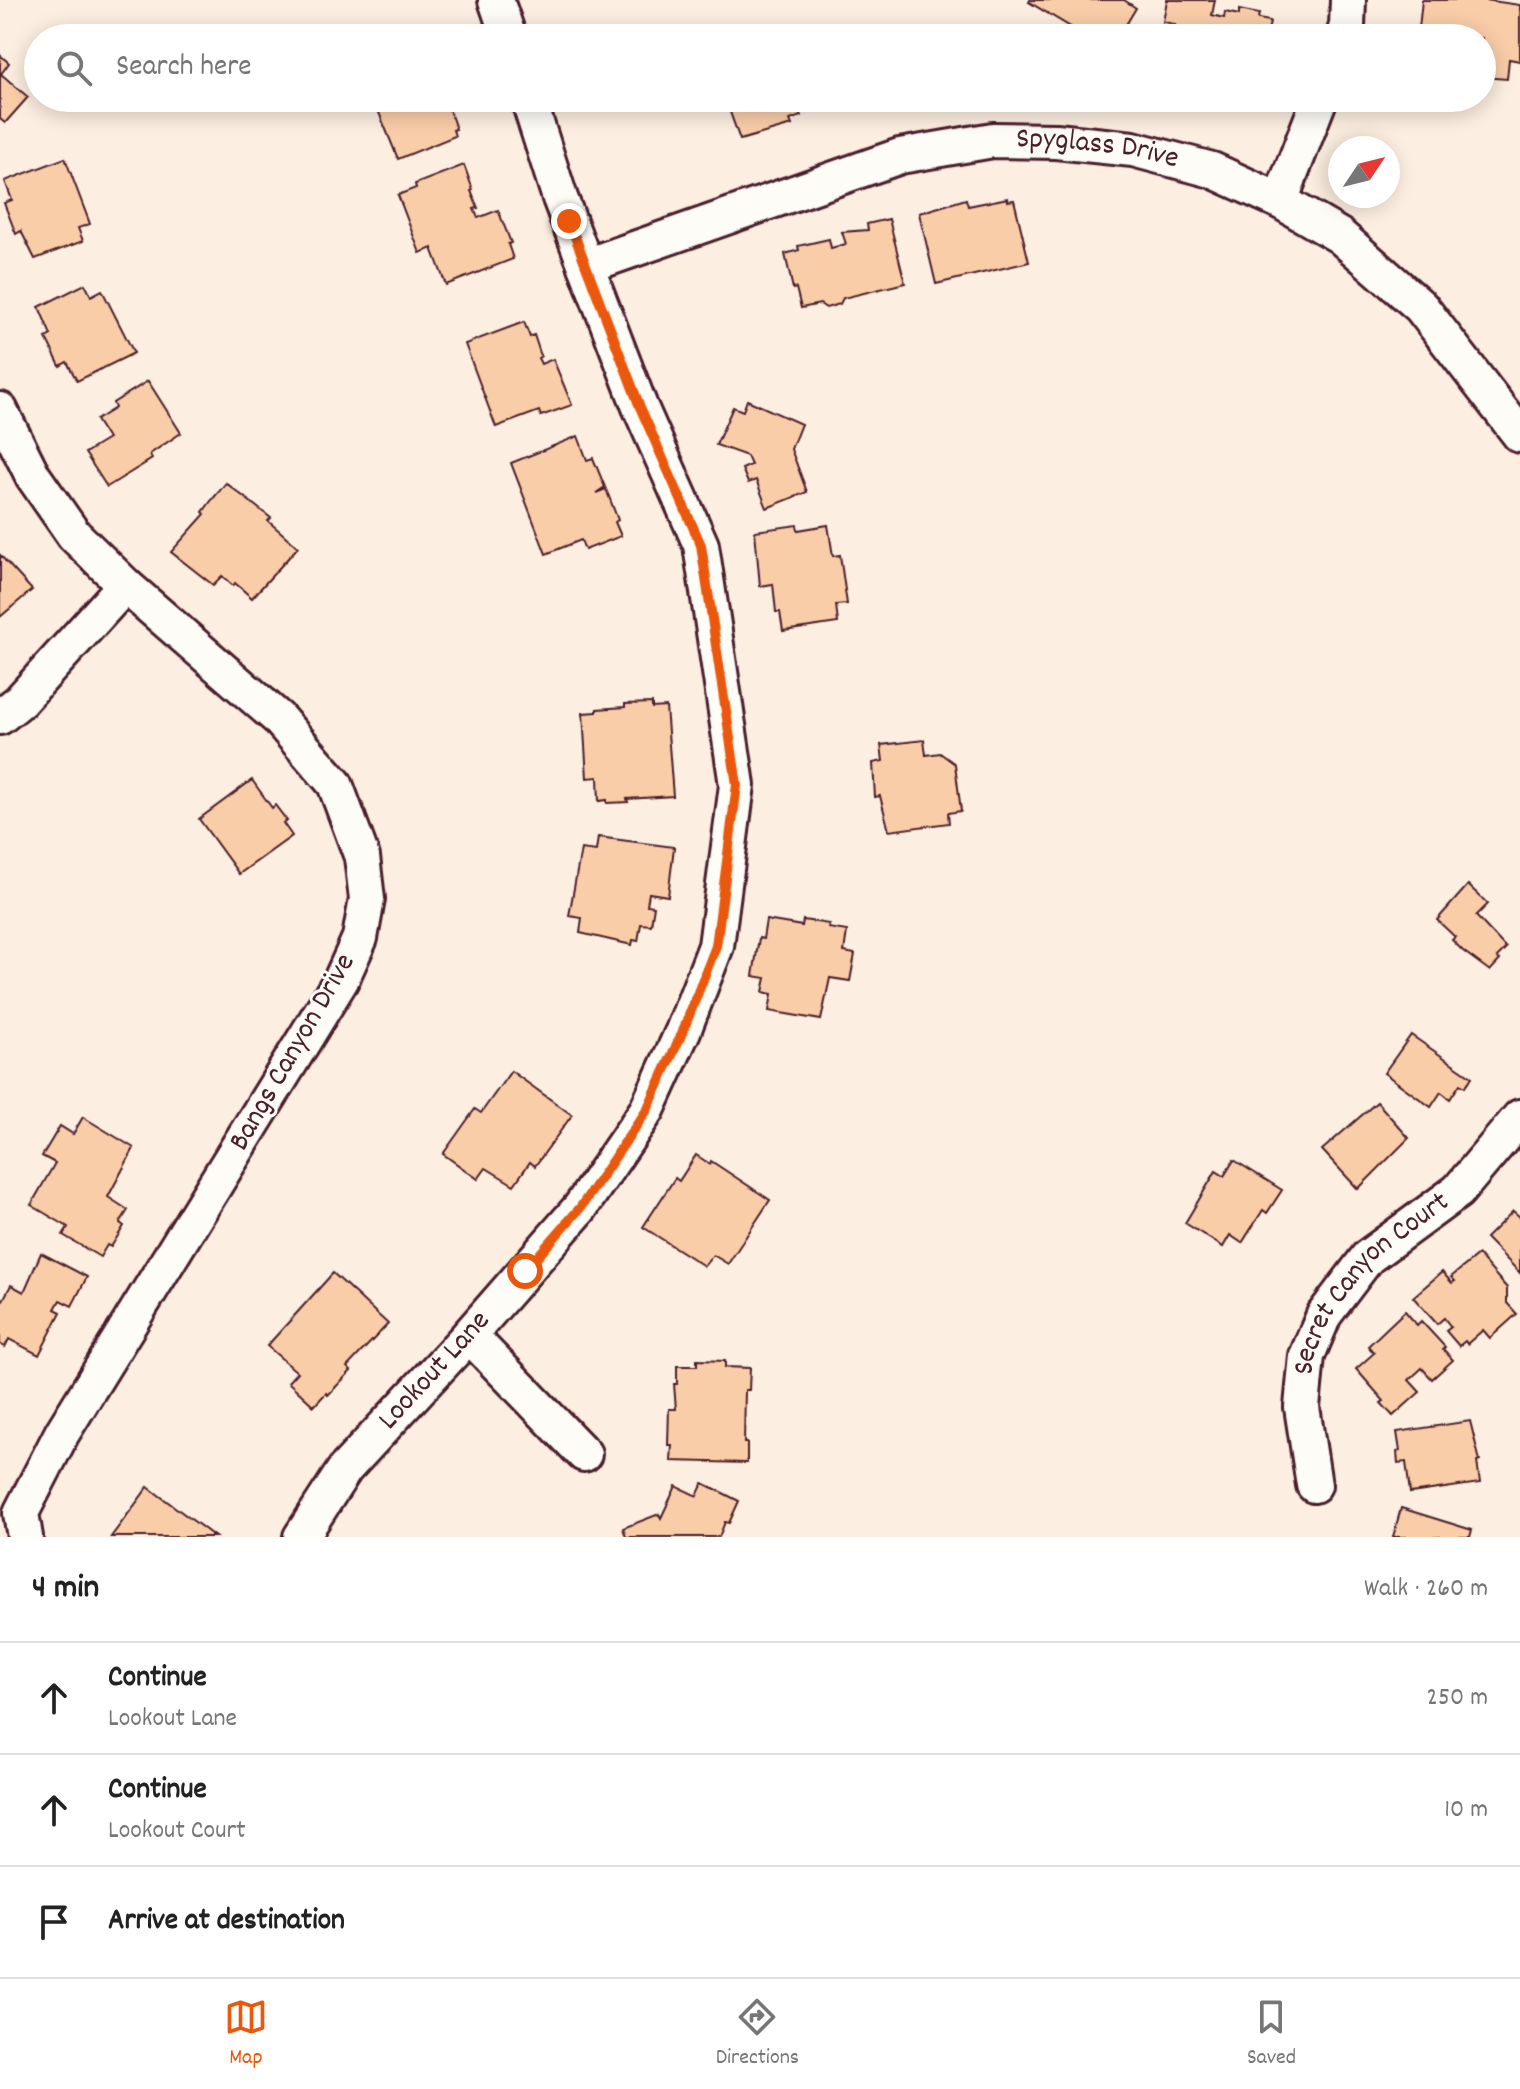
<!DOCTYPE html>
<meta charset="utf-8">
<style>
body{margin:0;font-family:Dekko,sans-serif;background:#f2f2f2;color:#222}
.compass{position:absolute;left:1328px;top:136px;width:72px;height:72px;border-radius:50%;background:#fff;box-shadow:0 4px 20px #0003;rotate:55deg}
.stop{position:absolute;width:24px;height:24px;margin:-18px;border:6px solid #ea580c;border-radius:50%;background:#fff}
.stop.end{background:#ea580c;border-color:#fff;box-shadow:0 2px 8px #0008}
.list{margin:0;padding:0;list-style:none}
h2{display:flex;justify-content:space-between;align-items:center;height:104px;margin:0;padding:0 32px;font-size:34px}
h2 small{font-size:26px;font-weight:400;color:#767676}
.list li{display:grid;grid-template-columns:52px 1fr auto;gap:24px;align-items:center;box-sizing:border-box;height:112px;padding:0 32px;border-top:2px solid #e0e0e0}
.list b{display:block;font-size:30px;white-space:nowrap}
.list p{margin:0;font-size:26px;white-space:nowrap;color:#767676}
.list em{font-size:26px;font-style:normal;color:#767676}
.icon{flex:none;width:44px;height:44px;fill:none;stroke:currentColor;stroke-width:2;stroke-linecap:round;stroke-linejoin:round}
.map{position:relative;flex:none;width:1520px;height:1537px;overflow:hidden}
.search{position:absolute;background:#fff;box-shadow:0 4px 20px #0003;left:24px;right:24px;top:24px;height:88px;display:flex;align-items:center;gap:20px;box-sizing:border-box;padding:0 28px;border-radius:44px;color:#767676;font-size:30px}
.sheet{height:440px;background:#fff}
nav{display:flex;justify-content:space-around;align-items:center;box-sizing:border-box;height:112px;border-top:2px solid #e0e0e0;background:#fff;font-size:22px;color:#767676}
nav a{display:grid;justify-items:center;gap:4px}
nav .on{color:#ea580c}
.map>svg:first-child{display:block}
.building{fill:#facda9;stroke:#4a1f2b;stroke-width:2}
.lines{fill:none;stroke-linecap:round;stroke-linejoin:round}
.minor-casing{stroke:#4a1f2b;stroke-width:40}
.minor{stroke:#fdfcf7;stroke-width:34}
.route{stroke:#ea580c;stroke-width:10}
.labels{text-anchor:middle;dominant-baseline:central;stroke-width:6;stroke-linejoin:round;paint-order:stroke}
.street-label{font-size:30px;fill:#4a1f2b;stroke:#fdfcf7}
</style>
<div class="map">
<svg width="1520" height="1537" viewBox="0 0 1520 1537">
<rect width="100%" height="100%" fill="#fceee0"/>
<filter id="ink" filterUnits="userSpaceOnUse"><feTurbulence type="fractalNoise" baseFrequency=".0125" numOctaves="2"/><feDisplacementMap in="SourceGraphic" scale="16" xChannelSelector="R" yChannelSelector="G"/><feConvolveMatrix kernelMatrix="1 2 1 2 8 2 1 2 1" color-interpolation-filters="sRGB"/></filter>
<g filter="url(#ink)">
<g class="building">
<path d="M1030,0H1124L1136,8L1118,38H1089L1029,2Z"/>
<path d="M1167,0H1215L1212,15L1224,18L1225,12L1239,15V10L1259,14L1258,19L1270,21L1267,38H1169L1171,27L1175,28V24L1163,22Z"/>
<path d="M1422,0H1485L1520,5V61L1509,59L1507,79L1482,77V38H1418Z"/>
<path d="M0,55L9,63L1,74L28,97L5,123L0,119Z"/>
<path d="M373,98H445L456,129L453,130L455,136L398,159Z"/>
<path d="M725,98H835L799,111L801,116L790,120L792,125L740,140Z"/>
<path d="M65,158L90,224L78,228L83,241L35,259L21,231L16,234L4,203L12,200L5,181Z"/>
<path d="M464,165L473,190L471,191L478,208L474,209L478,218L498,210L511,243L508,244L513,259L446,285L432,248L420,253L398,195L416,188L415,184Z"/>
<path d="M1008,198V201L1014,200L1029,262L936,284L919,213L966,199L968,206Z"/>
<path d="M889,219L905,283L843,298L840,304L826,308L820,304L801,308L796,288L793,289L785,254L799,250L798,246L829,239L831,248L846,244L842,232L868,230L867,224Z"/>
<path d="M85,284L91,296L102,290L134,353L77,381L67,362L60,366L46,338L51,335L39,307Z"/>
<path d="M524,322L530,337L534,335L541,356L538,358L541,364L553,359L572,405L541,416L539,411L496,427L465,344Z"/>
<path d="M148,381L181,433L150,454L152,459L107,487L85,453L108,439L96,420L115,408L113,403Z"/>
<path d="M747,400L801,424L791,449L807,492L767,508L756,480L748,483L742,469L751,465L747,456L716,445L733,407L743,411Z"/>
<path d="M578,436L587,460L593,458L605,487L596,493L606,489L618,520L615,522L621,536L585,550L581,540L546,554L511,463Z"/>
<path d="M226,483L271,518L268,521L298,547L252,598L235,583L233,586L222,576L213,585L171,552L205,514L203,512L211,501Z"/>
<path d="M797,525L798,530L828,525L833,556L840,555L847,604L836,605L838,623L783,631L780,612H776L773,584L760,586L755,531Z"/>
<path d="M0,555L32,590L0,617Z"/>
<path d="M652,703V708L666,707L673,796L627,799L628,802L607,803V800L599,801L598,777L587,778L583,713L597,712V709L625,707V704Z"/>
<path d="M924,740L926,755L940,753L955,764L961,811L948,813L949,823L889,831L880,796L875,797L873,763L883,761L881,745Z"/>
<path d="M252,780L272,808L275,805L287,821L283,823L292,836L239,874L199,819Z"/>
<path d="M598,837L674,847L668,896L649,893L647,905L654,906L651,925L641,924L638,941L633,940L632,945L580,933L582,918L569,916L581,849L596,851Z"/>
<path d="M1468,885L1488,904L1476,916L1506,948L1497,957L1500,960L1490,971L1463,951L1452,940L1455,937L1437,920Z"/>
<path d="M766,920L802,926L803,920L829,924L828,928L847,931L844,952L855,954L850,981L830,978L821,1020L769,1011L772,994L763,992L766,978L753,976L759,938L763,939Z"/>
<path d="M1411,1035L1472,1077L1465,1087L1460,1084L1450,1099L1441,1092L1431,1107L1384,1073Z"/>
<path d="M511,1071L572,1115L535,1166L530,1162L514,1185L486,1168L478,1179L443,1154L475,1109L481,1113Z"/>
<path d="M1377,1102L1409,1138L1358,1189L1322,1150Z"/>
<path d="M83,1117L134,1148L108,1197L128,1210L120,1223L124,1226L111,1247L107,1245L100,1257L63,1235L68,1227L31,1205L55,1163L42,1156L60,1126L73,1134Z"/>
<path d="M696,1155L710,1164L711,1161L770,1200L728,1264L713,1255L704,1266L643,1227L675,1178L679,1181Z"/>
<path d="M1234,1160L1282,1190L1267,1213L1263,1210L1242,1243L1230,1235L1223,1247L1185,1223L1216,1171L1224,1176Z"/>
<path d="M1513,1211L1520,1217V1273L1486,1238Z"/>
<path d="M41,1253L87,1277L72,1306L60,1300L55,1309L61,1312L39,1355L9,1339L5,1347L0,1344V1299L3,1300L11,1285L24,1292Z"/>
<path d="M1478,1255L1507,1288V1303L1517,1314L1490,1338L1483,1330L1467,1344L1465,1341L1459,1346L1446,1331L1451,1327L1444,1318L1437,1324L1413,1297L1442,1272L1452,1283L1455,1281L1451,1277Z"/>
<path d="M333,1273L388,1324L347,1367L351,1371L328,1395L326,1393L314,1406L288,1382L297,1372L267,1346Z"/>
<path d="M1405,1311L1417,1325L1421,1321L1445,1347L1443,1349L1453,1360L1432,1379L1422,1368L1409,1380L1420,1392L1393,1416L1381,1403L1384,1401L1356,1369L1374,1353L1368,1346Z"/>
<path d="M697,1360L725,1361V1367L750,1368L749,1390H745L744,1443H747V1463L671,1461L672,1445H668L669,1409H676L674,1384H677V1366H697Z"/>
<path d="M1470,1421L1480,1461L1477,1462L1480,1483L1410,1493L1406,1462L1398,1463L1397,1452L1400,1451L1397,1432Z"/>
<path d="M703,1483L739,1501L729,1523L725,1522L719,1537H626L623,1528L659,1514L661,1518L676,1486L697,1496Z"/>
<path d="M148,1487L215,1537H111Z"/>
<path d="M1401,1508L1472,1530L1470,1537H1393Z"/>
</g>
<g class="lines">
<defs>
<g id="minor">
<path d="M496,0L509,38"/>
<path d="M1343,38L1347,26L1348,0"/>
<path d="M1280,201L1320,98"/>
<path id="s1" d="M586,266L900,156L993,140L1056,141L1133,149L1212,170L1280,201L1340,236L1421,307L1520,435"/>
<path d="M0,410L33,476L74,535L125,585L278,718L335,784L362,857L367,899L360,938L341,980L62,1433L21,1513L25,1537"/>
<path d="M0,717L20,701L125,585"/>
<path d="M469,1335L584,1454"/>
<path id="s2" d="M1314,1485L1302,1407L1307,1356L1324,1315L1368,1257L1458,1191L1520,1117"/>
<path id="s3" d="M301,1537L345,1469L469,1335L580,1208L647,1110L683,1031L716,946L737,785L701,545L640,407L560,198L528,98"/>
</g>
</defs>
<use href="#minor" class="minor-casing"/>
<use href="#minor" class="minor"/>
</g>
</g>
<g class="lines" filter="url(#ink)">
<path class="route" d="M525,1271L580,1208L647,1110L683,1031L716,946L737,785L701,545L640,407L569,221"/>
</g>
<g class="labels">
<g class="street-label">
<text stroke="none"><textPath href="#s1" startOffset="532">Spyglass Drive</textPath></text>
<text transform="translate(294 1053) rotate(-60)">Bangs Canyon Drive</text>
<text stroke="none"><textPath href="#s2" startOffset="228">Secret Canyon Court</textPath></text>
<text stroke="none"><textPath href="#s3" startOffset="214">Lookout Lane</textPath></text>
</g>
</g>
</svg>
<svg class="compass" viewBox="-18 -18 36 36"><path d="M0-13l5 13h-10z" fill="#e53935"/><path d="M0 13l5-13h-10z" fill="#767676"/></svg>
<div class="stop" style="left:525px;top:1271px"></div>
<div class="stop end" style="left:569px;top:221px"></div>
<div class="search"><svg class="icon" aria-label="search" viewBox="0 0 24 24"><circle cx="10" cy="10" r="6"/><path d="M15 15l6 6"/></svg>Search here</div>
</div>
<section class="sheet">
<h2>4 min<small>Walk · 260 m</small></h2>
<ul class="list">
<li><svg class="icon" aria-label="ahead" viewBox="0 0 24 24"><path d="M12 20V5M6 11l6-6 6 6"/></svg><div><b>Continue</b><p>Lookout Lane</p></div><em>250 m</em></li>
<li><svg class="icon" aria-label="ahead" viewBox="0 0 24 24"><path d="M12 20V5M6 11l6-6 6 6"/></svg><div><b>Continue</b><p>Lookout Court</p></div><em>10 m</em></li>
<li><svg class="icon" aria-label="arrive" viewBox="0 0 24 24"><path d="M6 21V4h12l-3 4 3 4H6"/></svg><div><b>Arrive at destination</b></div></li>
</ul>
</section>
<nav>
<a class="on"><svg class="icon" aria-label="map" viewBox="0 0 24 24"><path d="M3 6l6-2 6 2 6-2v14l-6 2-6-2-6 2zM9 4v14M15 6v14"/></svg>Map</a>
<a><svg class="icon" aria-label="directions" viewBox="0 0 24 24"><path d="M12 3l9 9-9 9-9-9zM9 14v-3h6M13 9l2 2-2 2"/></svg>Directions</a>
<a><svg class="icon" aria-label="saved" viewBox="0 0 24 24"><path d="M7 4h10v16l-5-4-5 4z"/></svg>Saved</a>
</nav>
